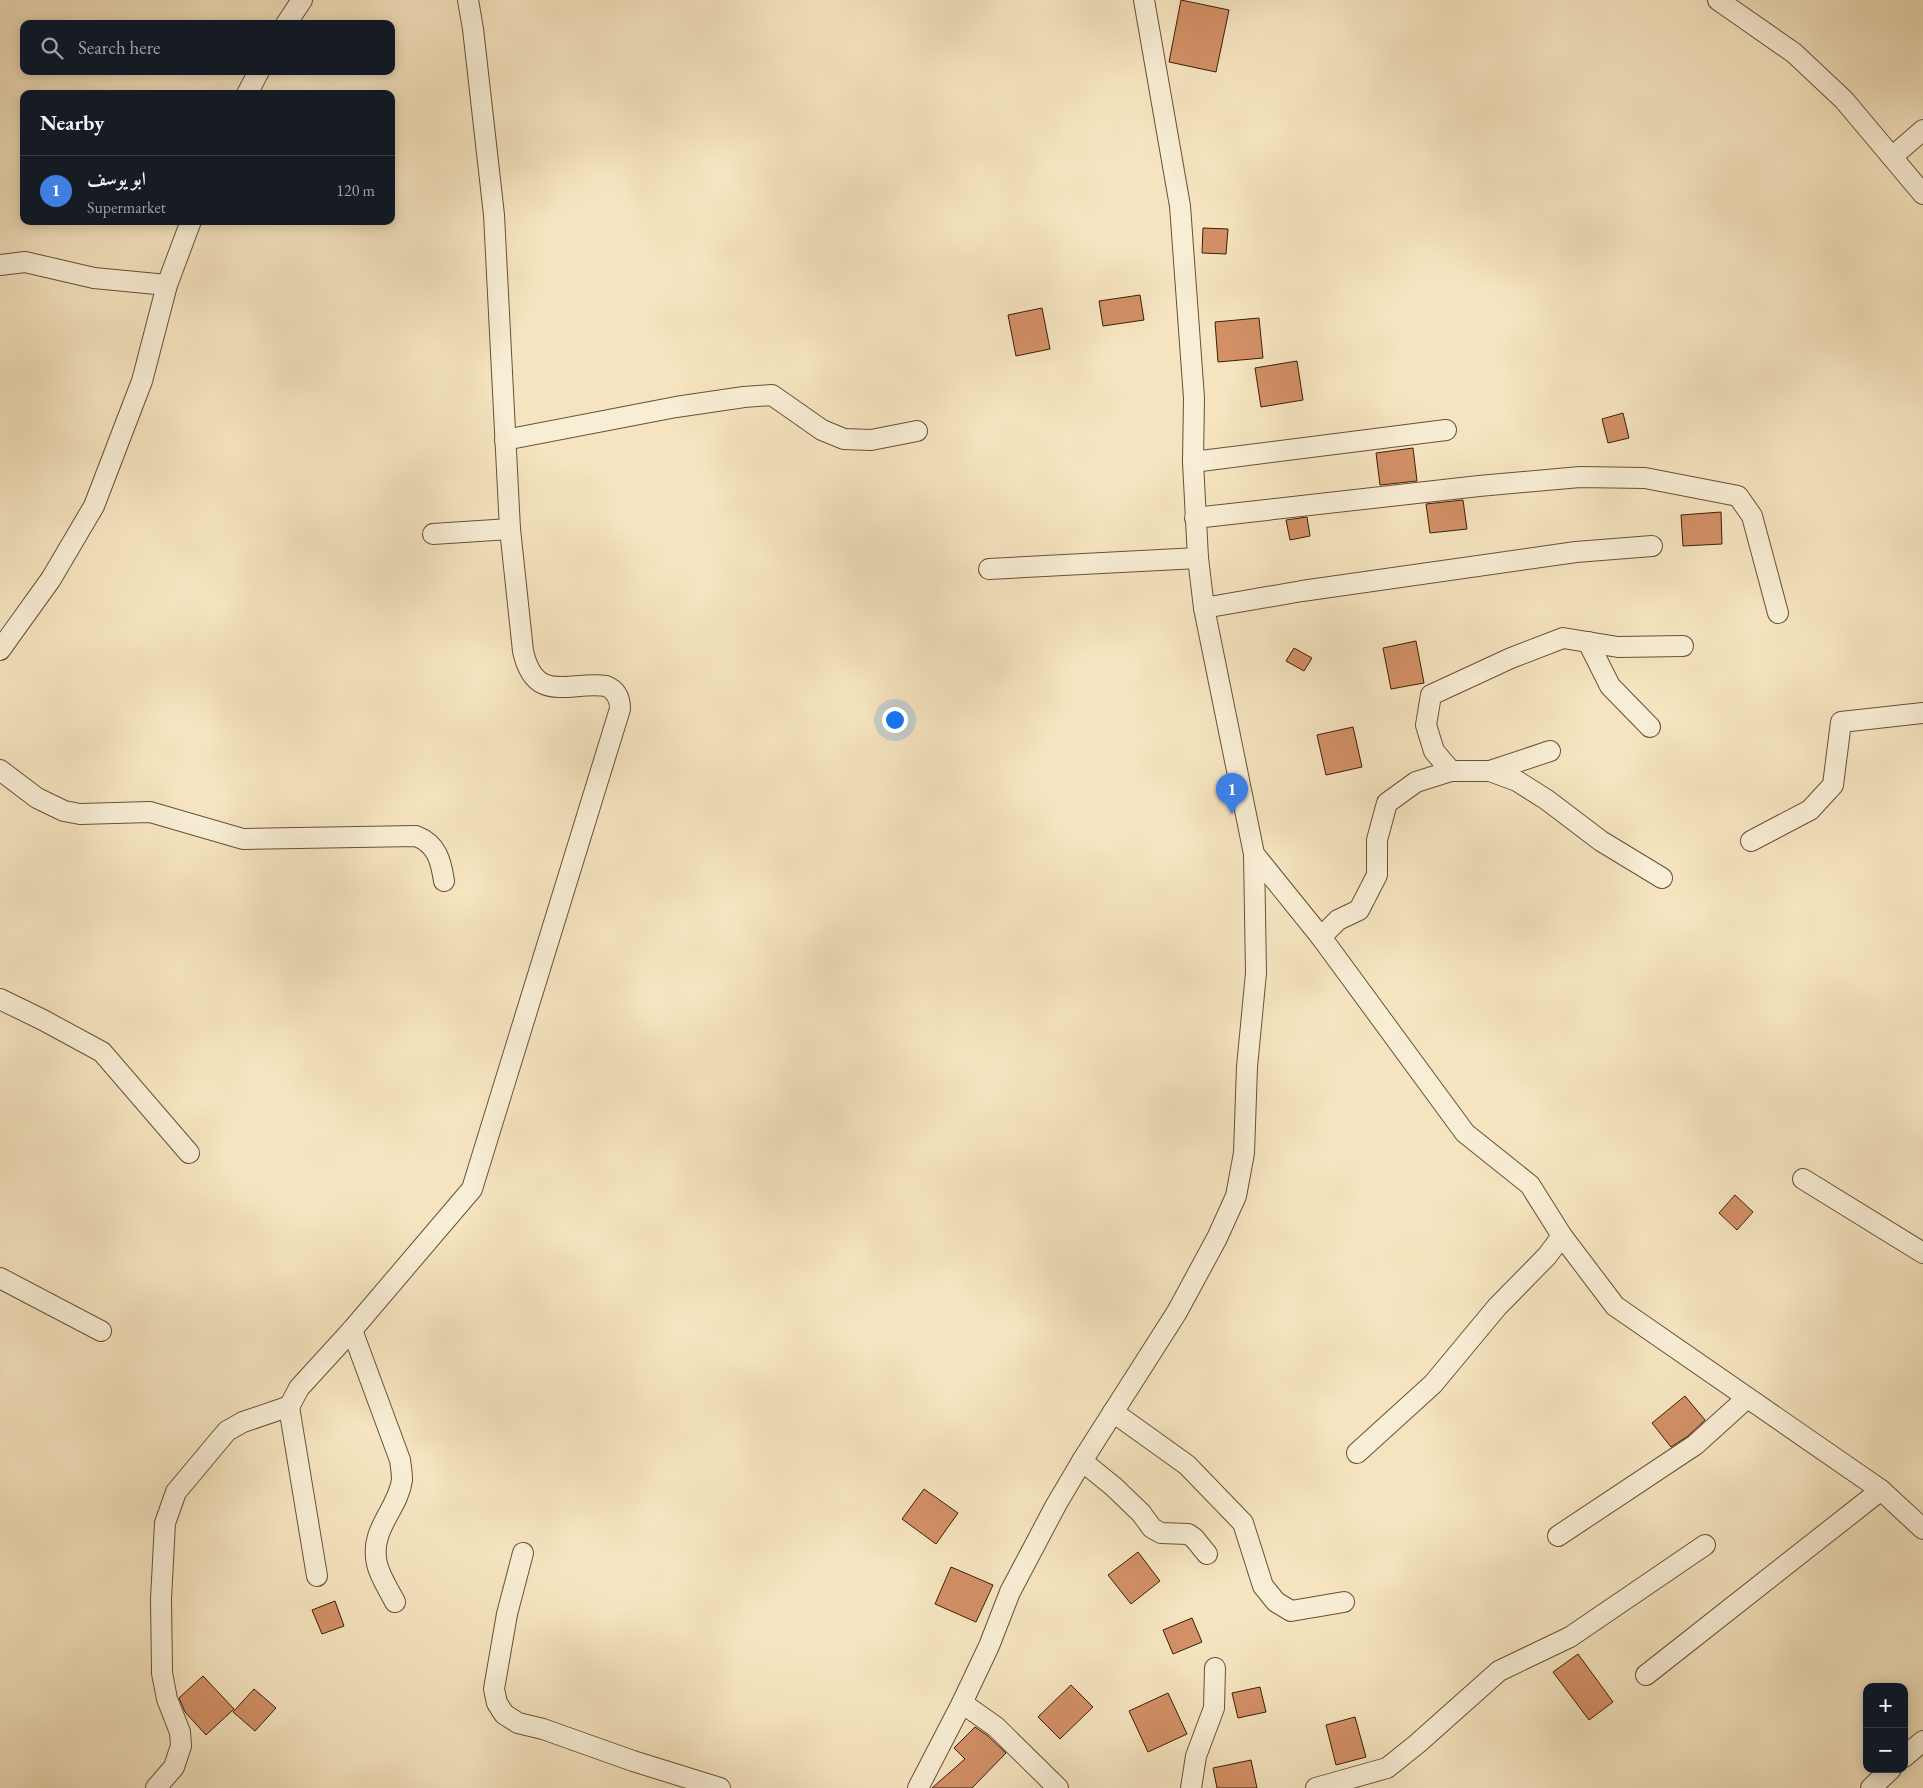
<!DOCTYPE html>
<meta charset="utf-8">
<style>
body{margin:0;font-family:"EB Garamond",Amiri,serif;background:#20242c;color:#f1f3f6}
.controls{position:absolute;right:15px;bottom:15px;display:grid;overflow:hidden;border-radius:10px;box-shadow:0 2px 12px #0003}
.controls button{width:45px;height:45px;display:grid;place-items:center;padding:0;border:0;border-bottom:1px solid #363941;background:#171b24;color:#f1f3f6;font:25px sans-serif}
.you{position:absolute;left:894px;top:719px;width:18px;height:18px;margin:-12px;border:4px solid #fff;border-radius:50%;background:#1a73e8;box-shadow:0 0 0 8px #1a73e833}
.badge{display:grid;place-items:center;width:32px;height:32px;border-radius:50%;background:#b45309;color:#fff;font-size:16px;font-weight:700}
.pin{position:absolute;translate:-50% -41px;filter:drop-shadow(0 1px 2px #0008)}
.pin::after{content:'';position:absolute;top:26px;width:18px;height:15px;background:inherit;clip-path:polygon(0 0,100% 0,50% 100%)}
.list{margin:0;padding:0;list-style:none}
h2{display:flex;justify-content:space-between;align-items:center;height:65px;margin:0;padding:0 20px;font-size:21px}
h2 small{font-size:16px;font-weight:400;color:#9ea1a6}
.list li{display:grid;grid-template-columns:32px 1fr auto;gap:15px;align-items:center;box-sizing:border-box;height:70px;padding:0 20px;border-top:1px solid #363941}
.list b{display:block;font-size:19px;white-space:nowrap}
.list p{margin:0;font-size:16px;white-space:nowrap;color:#9ea1a6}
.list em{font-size:16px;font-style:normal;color:#9ea1a6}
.icon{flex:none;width:28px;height:28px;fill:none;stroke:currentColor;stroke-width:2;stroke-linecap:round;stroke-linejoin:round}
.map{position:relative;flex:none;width:1923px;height:1788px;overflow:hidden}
.search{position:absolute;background:#171b24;box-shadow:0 2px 12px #0003;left:20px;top:20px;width:375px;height:55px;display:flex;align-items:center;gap:12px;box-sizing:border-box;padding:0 18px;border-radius:10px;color:#9ea1a6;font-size:19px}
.panel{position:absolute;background:#171b24;box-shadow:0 2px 12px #0003;left:20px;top:90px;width:375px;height:135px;border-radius:10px}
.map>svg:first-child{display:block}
.building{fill:#d39067;stroke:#392006}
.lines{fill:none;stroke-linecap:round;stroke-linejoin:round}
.minor-casing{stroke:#685134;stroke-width:22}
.minor{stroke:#f8edd5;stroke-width:20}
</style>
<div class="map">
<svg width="1923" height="1788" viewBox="0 0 1923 1788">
<rect width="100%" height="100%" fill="#f5e4bf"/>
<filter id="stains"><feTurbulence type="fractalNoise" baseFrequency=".004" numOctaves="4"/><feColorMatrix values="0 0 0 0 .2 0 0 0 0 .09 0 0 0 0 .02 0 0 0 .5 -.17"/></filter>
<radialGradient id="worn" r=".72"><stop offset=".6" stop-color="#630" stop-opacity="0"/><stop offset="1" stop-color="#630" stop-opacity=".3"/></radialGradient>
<g class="building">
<path d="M1181,0L1229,10L1216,72L1169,62Z"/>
<path d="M1203,228L1228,229L1226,254L1202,253Z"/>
<path d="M1140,295L1144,320L1103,326L1099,301Z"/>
<path d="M1042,308L1050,349L1016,356L1008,315Z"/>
<path d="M1259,318L1263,358L1218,362L1215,322Z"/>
<path d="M1297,361L1303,400L1261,407L1255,368Z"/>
<path d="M1623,413L1629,438L1608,443L1602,419Z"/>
<path d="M1413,448L1417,481L1380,485L1376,453Z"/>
<path d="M1463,500L1467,529L1430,533L1426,504Z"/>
<path d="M1721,512L1722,544L1683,546L1681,515Z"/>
<path d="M1307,517L1310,536L1290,540L1286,520Z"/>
<path d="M1416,641L1424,683L1391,689L1383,648Z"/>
<path d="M1294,648L1312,658L1304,671L1286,661Z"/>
<path d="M1353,727L1362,767L1326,775L1317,735Z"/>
<path d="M1735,1195L1753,1212L1737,1230L1719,1213Z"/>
<path d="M1685,1396L1705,1420L1688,1436L1671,1447L1652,1423Z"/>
<path d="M924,1489L958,1513L936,1544L902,1519Z"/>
<path d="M1138,1552L1160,1581L1131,1604L1108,1575Z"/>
<path d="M951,1567L993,1585L976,1622L935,1604Z"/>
<path d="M335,1601L344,1626L322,1634L312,1610Z"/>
<path d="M1192,1618L1202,1642L1173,1654L1163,1630Z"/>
<path d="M1578,1654L1613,1702L1589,1720L1553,1672Z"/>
<path d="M203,1676L234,1709L206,1735L185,1712L179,1698Z"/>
<path d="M1071,1685L1093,1707L1060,1739L1038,1717Z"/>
<path d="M1260,1687L1266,1712L1238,1718L1232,1693Z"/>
<path d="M254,1689L276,1708L255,1731L233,1712Z"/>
<path d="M1168,1693L1187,1734L1148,1752L1129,1711Z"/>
<path d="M1355,1717L1366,1757L1336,1765L1326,1725Z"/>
<path d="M975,1727L988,1736L1006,1753L972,1788H932L965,1759L954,1748Z"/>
<path d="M1251,1760L1257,1788H1217L1213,1768Z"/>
</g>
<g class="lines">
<defs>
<g id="minor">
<path d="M1144,0L1180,206L1194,398L1193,462L1198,558L1204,608L1254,854L1321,937L1465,1133L1530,1185L1562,1236L1615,1306L1881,1490L1923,1529"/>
<path d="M1718,0L1794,53L1844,100L1923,194"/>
<path d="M286,24L302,0"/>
<path d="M247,94L259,71"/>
<path d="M1892,157L1923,130"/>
<path d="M0,265L25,262L94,278L167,285"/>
<path d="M505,440L676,407L744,397L772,395L822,430L844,439L871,440L917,431"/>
<path d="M1193,462L1446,430"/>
<path d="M1195,518L1479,486L1580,477L1645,478L1738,496L1752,516L1778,613"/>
<path d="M433,534L510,529"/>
<path d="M989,569L1198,558"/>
<path d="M1204,608L1302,591L1576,552L1652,546"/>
<path d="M1588,642L1610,686L1650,727"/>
<path d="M0,650L51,579L94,506L142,381L167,285L191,221"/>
<path d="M0,770L37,798L64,811L80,814L150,812L243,839L416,836C437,844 441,861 444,881"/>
<path d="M1451,771L1434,751L1426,725L1431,695L1511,658L1563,638L1618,647L1683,646"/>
<path d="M1490,771L1550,751"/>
<path d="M1751,841L1810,810L1833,785L1841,722L1923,713"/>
<path d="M1321,937L1338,920L1359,910L1377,875V840L1387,803L1416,782L1451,771H1490L1517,781L1547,800L1601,841L1662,878"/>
<path d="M0,999L43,1020L102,1052L189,1153"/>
<path d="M1803,1179L1923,1253"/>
<path d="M0,1278L101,1331"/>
<path d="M352,1330L400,1460C401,1467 402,1473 402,1480C398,1510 369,1529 377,1564C380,1577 389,1590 395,1602"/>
<path d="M1113,1412L1187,1465L1243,1523L1263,1586L1276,1602L1291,1611L1344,1602"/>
<path d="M1357,1453L1433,1384L1497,1307L1547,1256L1562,1236"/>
<path d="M1082,1461L1114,1487L1141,1513L1152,1528L1161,1533L1188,1534L1194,1538L1207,1554"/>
<path d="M1558,1536L1695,1445L1747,1398"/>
<path d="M523,1553L507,1614L494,1689L497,1703L504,1714L518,1723L543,1729L633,1761L720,1788"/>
<path d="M317,1576L289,1407L299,1388L352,1330L472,1189L620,709C620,698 616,690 606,686C569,681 535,705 523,651L510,529L494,215L473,29L468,0"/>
<path d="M1646,1675L1881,1490"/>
<path d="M962,1703L996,1727L1058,1788"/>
<path d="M1904,1757L1923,1741"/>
<path d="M156,1788L174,1767L181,1746L180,1732L167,1699L162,1673L161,1599L165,1523L176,1492L227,1431L243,1422L290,1406"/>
<path d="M918,1788L962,1703L989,1646L1010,1592L1056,1505L1082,1461L1177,1312L1217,1238L1236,1196L1244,1153L1247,1067L1256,973L1254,854"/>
<path d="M1191,1788L1196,1756L1214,1708L1215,1668"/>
<path d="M1316,1788L1387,1768L1417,1744L1499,1671L1570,1637L1705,1545"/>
<path d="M1871,1788L1891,1769"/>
</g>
</defs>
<use href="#minor" class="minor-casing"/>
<use href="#minor" class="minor"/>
</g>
<rect width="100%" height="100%" filter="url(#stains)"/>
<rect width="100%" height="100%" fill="url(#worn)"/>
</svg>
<div class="controls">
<button>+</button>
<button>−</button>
</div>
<div class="you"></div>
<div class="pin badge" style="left:1232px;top:814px;background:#3f7fe0">1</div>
<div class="search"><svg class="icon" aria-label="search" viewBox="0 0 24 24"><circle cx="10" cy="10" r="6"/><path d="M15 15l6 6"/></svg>Search here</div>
<section class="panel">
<h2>Nearby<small></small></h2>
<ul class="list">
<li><span class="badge" style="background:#3f7fe0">1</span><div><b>ابو يوسف</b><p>Supermarket</p></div><em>120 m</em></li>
</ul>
</section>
</div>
